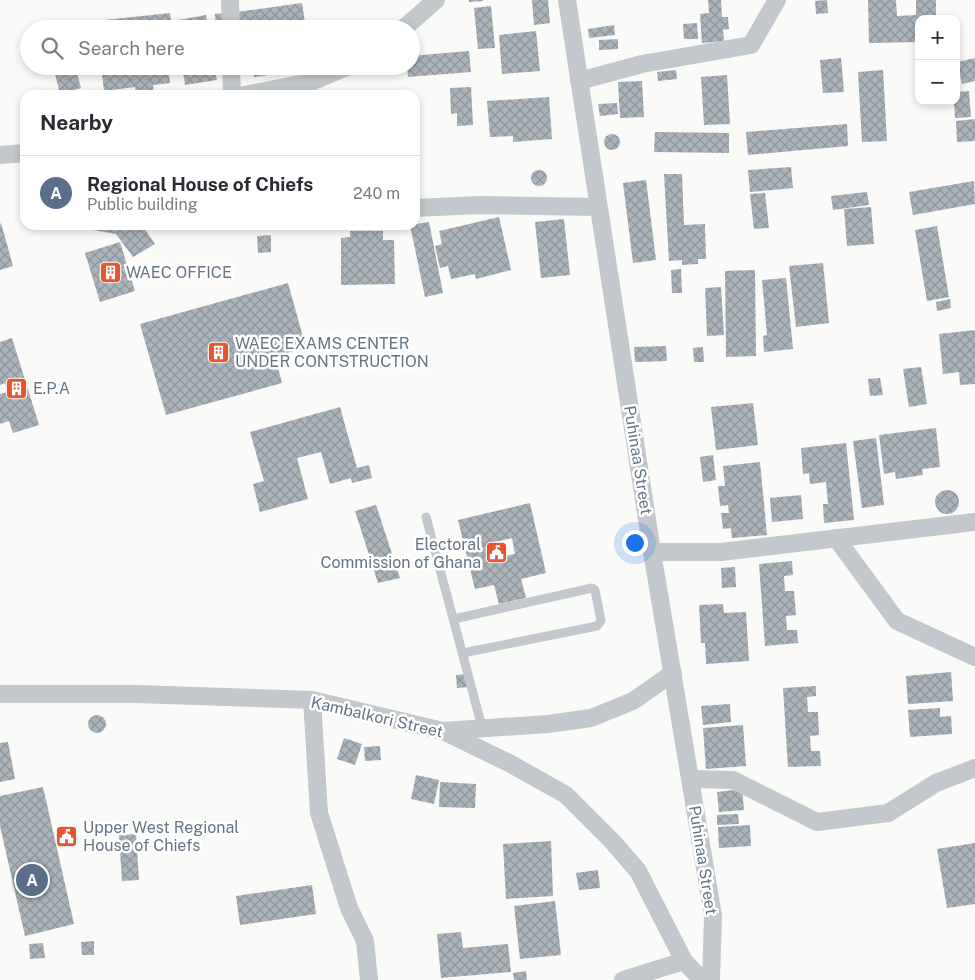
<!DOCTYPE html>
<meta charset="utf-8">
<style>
body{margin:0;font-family:"Public Sans",sans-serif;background:#f7f7f7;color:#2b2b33}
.controls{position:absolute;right:15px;top:15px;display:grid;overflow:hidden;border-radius:10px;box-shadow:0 2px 8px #0003}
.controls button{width:45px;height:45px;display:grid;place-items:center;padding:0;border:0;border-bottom:1px solid #e1e1e2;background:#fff;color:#2b2b33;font:25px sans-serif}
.you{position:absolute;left:634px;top:542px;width:18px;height:18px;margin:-12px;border:4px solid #fff;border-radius:50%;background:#1a73e8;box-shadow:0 0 0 8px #1a73e833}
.badge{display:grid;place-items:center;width:32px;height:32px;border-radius:50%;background:#b45309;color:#fff;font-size:16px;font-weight:700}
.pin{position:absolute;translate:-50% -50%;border:2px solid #fff;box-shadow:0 1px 5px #0006}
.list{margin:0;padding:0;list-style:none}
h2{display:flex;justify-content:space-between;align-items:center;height:65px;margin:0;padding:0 20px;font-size:21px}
h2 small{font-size:16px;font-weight:400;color:#7c7c81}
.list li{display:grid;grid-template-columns:32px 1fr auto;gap:15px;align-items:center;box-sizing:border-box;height:75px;padding:0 20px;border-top:1px solid #e1e1e2}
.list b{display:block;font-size:19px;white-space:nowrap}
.list p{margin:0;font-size:16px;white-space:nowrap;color:#7c7c81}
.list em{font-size:16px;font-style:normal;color:#7c7c81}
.icon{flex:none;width:28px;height:28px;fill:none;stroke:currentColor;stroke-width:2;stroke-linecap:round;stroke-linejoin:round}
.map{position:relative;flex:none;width:975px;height:980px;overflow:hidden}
.search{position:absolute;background:#fff;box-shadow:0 2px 8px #0003;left:20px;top:20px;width:400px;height:55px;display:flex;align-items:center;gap:12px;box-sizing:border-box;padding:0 18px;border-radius:28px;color:#7c7c81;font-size:19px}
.panel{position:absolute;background:#fff;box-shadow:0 2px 8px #0003;left:20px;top:90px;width:400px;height:140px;border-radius:15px}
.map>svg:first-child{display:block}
.building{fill:url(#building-cross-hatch);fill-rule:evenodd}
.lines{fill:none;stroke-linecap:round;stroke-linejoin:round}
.service{stroke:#c3c8cc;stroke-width:9}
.minor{stroke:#c3c8cc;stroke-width:18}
.labels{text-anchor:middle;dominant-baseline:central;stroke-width:5;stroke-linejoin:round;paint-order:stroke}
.poi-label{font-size:16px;fill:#657683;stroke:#fff;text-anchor:start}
.street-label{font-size:16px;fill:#657683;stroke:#fff}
</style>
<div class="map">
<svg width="975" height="980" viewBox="0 0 975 980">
<defs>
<pattern id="building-cross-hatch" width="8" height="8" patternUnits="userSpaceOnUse" patternTransform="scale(1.25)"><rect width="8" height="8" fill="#aab3b9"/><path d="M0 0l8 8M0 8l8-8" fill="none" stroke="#8e969c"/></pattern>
</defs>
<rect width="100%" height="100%" fill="#fafaf8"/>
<g class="building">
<path d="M469,0H483V1L469,2Z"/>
<path d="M532,0H548L550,23L534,25Z"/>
<path d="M708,0H721L722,17H728L729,29L723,30L724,41L702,43L700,14L709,13Z"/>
<path d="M827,0L828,13L816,14L815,1Z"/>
<path d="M868,0H896L897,16L916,15V0H936V19H919V42L869,43Z"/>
<path d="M302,3L306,29H240L237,12Z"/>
<path d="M491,6L495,48L478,49L474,8Z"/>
<path d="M170,13L172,29H97L96,21Z"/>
<path d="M224,13L225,28L216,29L215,14Z"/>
<path d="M206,15L208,29H174L173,21Z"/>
<path d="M697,23L698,39H684L683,24Z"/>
<path d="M65,25L66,29H54V28Z"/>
<path d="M614,25L615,35L589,38L588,29Z"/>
<path d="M536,31L540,71L502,74L499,35Z"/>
<path d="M618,39V49L599,50V40Z"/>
<path d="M469,51L471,72L408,77L407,66H411V56Z"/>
<path d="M841,58L844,92L823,93L820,60Z"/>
<path d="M975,58V81L962,84L957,62Z"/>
<path d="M53,66H75L81,88L60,94Z"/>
<path d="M101,66H168L170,83L153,85L154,95H136L135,87L104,91Z"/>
<path d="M182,66H214L217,80L185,85Z"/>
<path d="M252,66H312V69L254,77Z"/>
<path d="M676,70L677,79L658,81L657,72Z"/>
<path d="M883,70L887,141L862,142L858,72Z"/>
<path d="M727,75L730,124L704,125L701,77Z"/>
<path d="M642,81L644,117L620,118L618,82Z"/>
<path d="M471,87L473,125L457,126V113L451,114L450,88Z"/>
<path d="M969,91L971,117L955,118L954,101H956V92Z"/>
<path d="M317,92L318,95H305L304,94Z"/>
<path d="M549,97L552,139L513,142V136L490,137L487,101Z"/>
<path d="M617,103L618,114L600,116L598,104Z"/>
<path d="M975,119V141L957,142L956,121Z"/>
<path d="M847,124L848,146L748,155L746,132Z"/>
<path d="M655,132L729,133V153L654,152Z"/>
<circle cx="612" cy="142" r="8"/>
<path d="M791,167L793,188L750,192L748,170Z"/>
<circle cx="539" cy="178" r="8"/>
<path d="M664,174H682L684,225L705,224L706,259H698V264L682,265V260L669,261Z"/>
<path d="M646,180L656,260L633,263L623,183Z"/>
<path d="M974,181L975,204L913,215L909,192Z"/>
<path d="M867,192L869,205L833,210L831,196Z"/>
<path d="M765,193L769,228L754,229L750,194Z"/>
<path d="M871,207L874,244L847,246L844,209Z"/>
<path d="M499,217L511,270L476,279L475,274L451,279L448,266L440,268L435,246L442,244L439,231Z"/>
<path d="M564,219L570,275L541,278L535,222Z"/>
<path d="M429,222L443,293L425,297L410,225Z"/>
<path d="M1,223L13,266L0,270V224Z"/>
<path d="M64,225H142L155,244L133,257L116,234Z"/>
<path d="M937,226L949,297L927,301L915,230Z"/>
<path d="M350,231H383V240H394L395,284L341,285V238L350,237Z"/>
<path d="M271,235V252L258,253L257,236Z"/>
<path d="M120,242L135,291L100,302L85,253Z"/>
<path d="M823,263L829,323L796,327L789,266Z"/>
<path d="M681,269L682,293H672L671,270Z"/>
<path d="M755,270L756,356L726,357L725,271Z"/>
<path d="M786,278L793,349L764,352L763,336L767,335L762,280Z"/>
<path d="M288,283L306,348L275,356L282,383L166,415L140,324Z"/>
<path d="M721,287L724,335L707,336L705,288Z"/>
<path d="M950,299L951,308L937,311L936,302Z"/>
<path d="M975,330V384L960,385L959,372L943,374L939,334Z"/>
<path d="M12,338L39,425L13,433L9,421L0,424V394L7,392L5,383L0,385V342Z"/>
<path d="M666,346L667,361L635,362L634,347Z"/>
<path d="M703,347L704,362H694L693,348Z"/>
<path d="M921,367L927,404L909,407L903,369Z"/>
<path d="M880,378L883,395L870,396L868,379Z"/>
<path d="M753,403L758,445L716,450L711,407Z"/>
<path d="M340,407L357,468L369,465L372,478L352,483L351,478L330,484L321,452L297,458L308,499L260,512L253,484L264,481L250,432Z"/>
<path d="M936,428L940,467L922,469L923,475L896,479L895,472L884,474L879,435Z"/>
<path d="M876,438L884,505L862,508L853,441Z"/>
<path d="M846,443L854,520L824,523L823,504H828L826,482L810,484L809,473L803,474L801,448Z"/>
<path d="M713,455L716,480L703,482L700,457Z"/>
<path d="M760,462L767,535L732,538L731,528L723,529L721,513H729L728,505L720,506L718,486H725L723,466Z"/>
<circle cx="947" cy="502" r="12"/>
<path d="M801,495L803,519L772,522L770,498Z"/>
<path d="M530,503L546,573L521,579L526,598L499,604L494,585L475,589L458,520ZM512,538L515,554L494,558L490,543Z"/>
<path d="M376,505L400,578L378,583L355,511Z"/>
<path d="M792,561L793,575L784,576L785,591H794L796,615L786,616L787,630H797L798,643L765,646L759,564Z"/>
<path d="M735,567L736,587L722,588L721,568Z"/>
<path d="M723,604L724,613L746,612L749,661L706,664L705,643H701L699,605Z"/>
<path d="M951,672L953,701L908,704L906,676Z"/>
<path d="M467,674L468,687L457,688L456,675Z"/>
<path d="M816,686V696L807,697L808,712H818L819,735L810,736L811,751H820L821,766L788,767L783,688Z"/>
<path d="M730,704L731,722L703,725L701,706Z"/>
<path d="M940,708V717L951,716L952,734L910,737L908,710Z"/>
<circle cx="97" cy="724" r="9"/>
<path d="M743,725L746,766L706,769L703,728Z"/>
<path d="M344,738L362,744L355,765L337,759Z"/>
<path d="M8,742L15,779L0,782V743Z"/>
<path d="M380,746L381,760L365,761L364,747Z"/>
<path d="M416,775L439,780L434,804L411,799Z"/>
<path d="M440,782L476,784L475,808L439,807Z"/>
<path d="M43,787L74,924L25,936L0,826V796Z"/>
<path d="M742,789L744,810L719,812L717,792Z"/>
<path d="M738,814L739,824L717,825V815Z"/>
<path d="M750,825L751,846L719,848L718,827Z"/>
<path d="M136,834L139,880L122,881L119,835Z"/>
<path d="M551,841L553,896L506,899L503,844Z"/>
<path d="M975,843V904L947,908L937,849Z"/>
<path d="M598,870L600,888L579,890L576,873Z"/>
<path d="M312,885L316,914L240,925L236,896Z"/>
<path d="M555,901L561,955L520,959L514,906Z"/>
<path d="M461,932L463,948L508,944L511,972L441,978L437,934Z"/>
<path d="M94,941V955H82L81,942Z"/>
<path d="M43,943L45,958L30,959L29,944Z"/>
<path d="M526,971L527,980H514L513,973Z"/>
</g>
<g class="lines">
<g class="service">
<path d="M426,517L482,727"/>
<path d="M454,619L592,588L595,590L601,621L597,626L463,653"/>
</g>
<g class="minor">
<path d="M230,0L231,29"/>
<path d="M567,0L652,552L713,916L711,980"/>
<path d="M403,29L436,0"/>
<path d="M231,66L232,95"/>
<path d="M579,81L642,64L751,45L777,0"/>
<path d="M244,95L311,82L349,66"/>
<path d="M0,155L25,153"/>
<path d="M415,208L480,205L598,207"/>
<path d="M836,538L897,621L975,657"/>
<path d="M652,552H721L975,522"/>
<path d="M0,694H136L312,700L443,731L511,764L566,795L612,841L638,871L684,961L702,980"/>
<path d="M312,700L319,813L349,908L365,941L369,980"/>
<path d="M443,731L548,724L591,718L633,701L673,673"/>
<path d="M691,779L733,780L817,822L888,813L936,783L975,768"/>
<path d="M623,980L684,961"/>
</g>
</g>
<defs>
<symbol id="building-square" viewBox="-11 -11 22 22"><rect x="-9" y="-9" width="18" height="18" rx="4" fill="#e4572e" stroke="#fff"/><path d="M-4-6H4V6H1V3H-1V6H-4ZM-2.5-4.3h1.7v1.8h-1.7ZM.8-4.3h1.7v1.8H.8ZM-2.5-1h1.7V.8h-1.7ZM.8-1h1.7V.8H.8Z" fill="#fff"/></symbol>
<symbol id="civic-square" viewBox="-11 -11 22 22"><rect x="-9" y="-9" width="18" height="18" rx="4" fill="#e4572e" stroke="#fff"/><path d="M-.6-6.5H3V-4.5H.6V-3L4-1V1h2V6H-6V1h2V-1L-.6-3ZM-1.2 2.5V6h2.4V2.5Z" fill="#fff"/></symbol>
</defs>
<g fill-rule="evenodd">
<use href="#building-square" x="98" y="260" width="25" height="25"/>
<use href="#building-square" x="206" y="340" width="25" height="25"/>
<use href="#building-square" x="4" y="376" width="25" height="25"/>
<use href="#civic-square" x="484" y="540" width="25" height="25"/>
<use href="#civic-square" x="54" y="824" width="25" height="25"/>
</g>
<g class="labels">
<g class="poi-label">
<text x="126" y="272">WAEC OFFICE</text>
<text x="235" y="343">WAEC EXAMS CENTER<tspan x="235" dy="18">UNDER CONTSTRUCTION</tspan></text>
<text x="33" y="388">E.P.A</text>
<text x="481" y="544" text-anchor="end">Electoral<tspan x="481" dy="18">Commission of Ghana</tspan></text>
<text x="83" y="827">Upper West Regional<tspan x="83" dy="18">House of Chiefs</tspan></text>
</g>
<g class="street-label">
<text transform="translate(638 460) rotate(81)">Puhinaa Street</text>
<text transform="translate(377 717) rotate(13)">Kambalkori Street</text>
<text transform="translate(703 860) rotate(81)">Puhinaa Street</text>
</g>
</g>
</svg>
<div class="controls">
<button>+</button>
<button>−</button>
</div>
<div class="you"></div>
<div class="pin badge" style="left:32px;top:880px;background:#5c6f8a">A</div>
<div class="search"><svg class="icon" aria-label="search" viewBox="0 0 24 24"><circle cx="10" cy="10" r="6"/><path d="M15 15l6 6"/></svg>Search here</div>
<section class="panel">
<h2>Nearby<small></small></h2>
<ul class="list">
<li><span class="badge" style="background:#5c6f8a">A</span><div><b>Regional House of Chiefs</b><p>Public building</p></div><em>240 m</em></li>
</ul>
</section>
</div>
